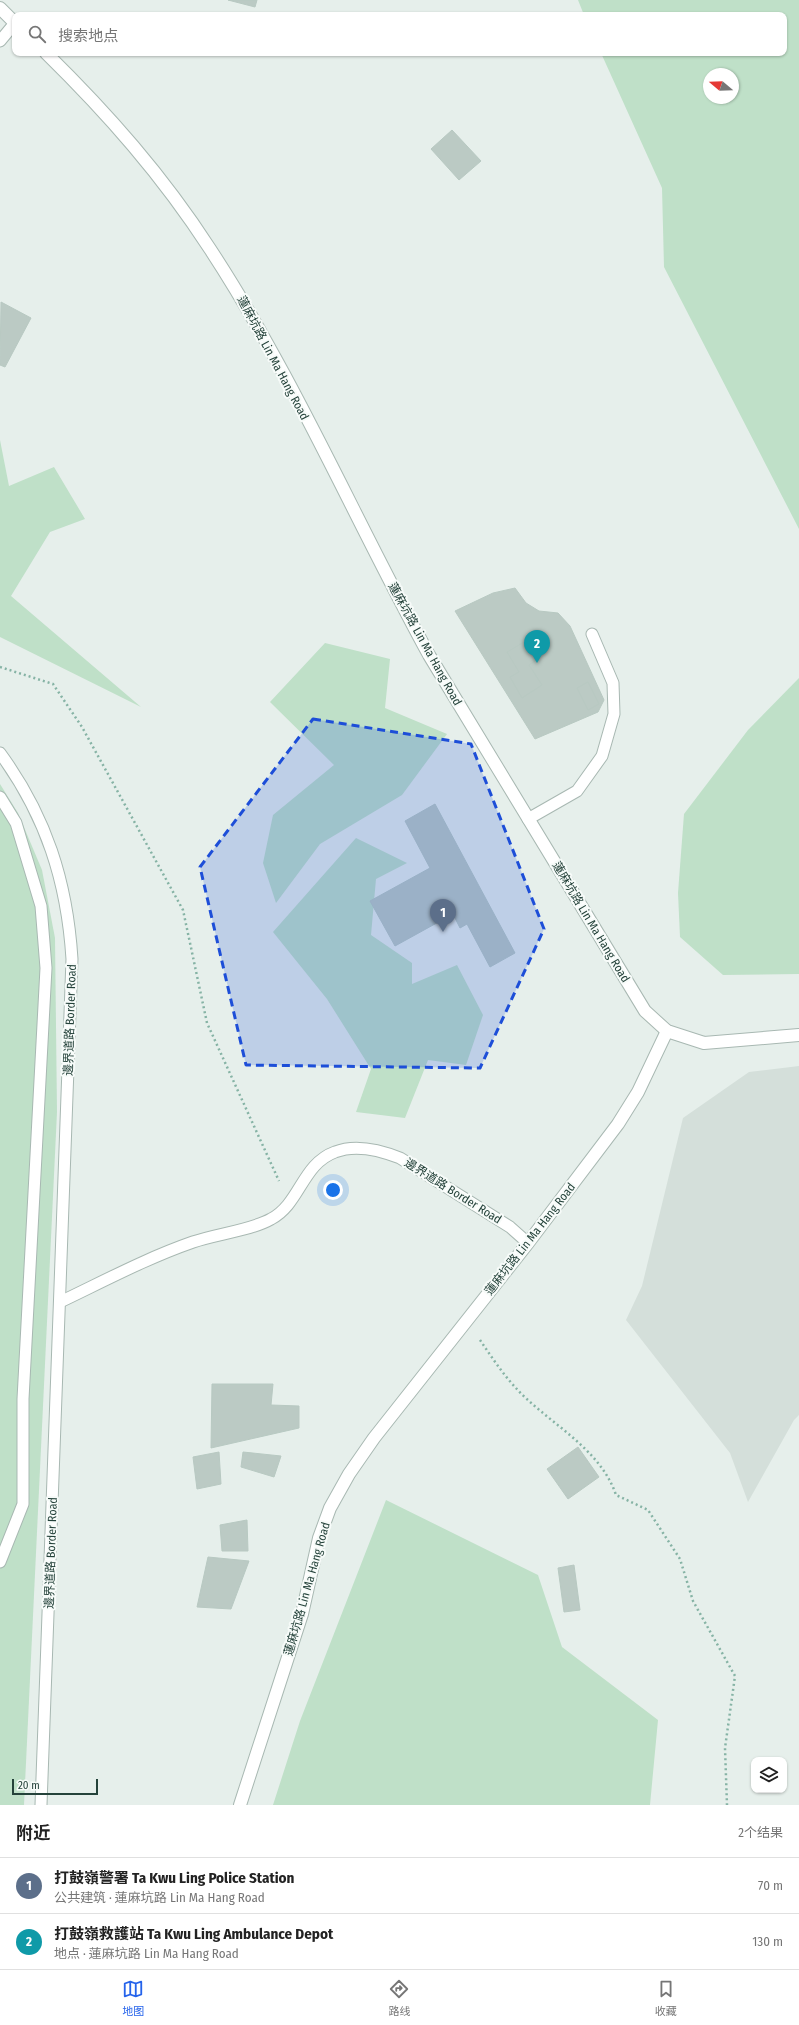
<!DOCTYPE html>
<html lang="zh">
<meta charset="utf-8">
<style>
body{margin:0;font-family:"Fira Sans Condensed","Noto Sans SC",sans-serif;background:#f6f6f6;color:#222}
.controls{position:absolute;right:12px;bottom:12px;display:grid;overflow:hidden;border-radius:8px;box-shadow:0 1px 3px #0004}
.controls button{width:36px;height:36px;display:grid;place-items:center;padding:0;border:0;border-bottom:1px solid #e0e0e0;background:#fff;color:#222;font:20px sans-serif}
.compass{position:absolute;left:703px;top:68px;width:36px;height:36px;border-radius:50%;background:#fff;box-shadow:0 1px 3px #0004;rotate:289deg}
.scale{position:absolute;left:12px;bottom:10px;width:86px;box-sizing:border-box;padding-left:4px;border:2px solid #24423a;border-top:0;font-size:11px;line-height:14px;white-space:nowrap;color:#24423a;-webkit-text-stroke:3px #f7fbf9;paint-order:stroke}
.you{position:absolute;left:333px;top:1190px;width:14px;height:14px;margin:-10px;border:3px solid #fff;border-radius:50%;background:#1a73e8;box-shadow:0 0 0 6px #1a73e833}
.badge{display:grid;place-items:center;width:26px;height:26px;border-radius:50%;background:#2563eb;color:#fff;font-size:13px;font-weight:700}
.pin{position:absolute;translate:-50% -33px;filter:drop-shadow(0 1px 2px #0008)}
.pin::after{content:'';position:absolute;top:21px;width:14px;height:12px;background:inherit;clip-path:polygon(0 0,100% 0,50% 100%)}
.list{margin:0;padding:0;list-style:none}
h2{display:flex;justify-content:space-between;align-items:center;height:52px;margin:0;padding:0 16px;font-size:17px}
h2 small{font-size:13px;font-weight:400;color:#767676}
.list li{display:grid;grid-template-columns:26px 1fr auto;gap:12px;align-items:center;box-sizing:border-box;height:56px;padding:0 16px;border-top:1px solid #e0e0e0}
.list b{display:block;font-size:15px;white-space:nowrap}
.list p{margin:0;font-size:13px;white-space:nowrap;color:#767676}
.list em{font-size:13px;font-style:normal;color:#767676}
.icon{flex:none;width:22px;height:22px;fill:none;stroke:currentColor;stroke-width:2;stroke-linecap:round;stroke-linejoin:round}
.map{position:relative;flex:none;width:799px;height:1805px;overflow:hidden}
.search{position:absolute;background:#fff;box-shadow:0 1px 3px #0004;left:12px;right:12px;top:12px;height:44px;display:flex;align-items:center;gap:10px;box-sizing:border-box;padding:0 14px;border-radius:8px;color:#767676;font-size:15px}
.sheet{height:164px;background:#fff}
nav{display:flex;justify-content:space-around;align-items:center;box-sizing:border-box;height:56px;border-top:1px solid #e0e0e0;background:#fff;font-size:11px;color:#767676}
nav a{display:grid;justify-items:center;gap:2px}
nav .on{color:#2563eb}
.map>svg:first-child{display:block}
.built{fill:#d4dfda}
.green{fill:#bfe0c8;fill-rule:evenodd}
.building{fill:#bbcac4;stroke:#b8c9c2}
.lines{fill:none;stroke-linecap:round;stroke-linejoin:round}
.service-casing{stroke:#a8b8b2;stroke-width:13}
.minor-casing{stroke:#a8b8b2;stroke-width:14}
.tertiary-casing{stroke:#a8b8b2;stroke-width:14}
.path{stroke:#86b3a5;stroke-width:2.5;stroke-dasharray:2 3;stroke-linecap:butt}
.service{stroke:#fff;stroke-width:11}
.minor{stroke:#fff;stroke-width:12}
.tertiary{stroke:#fff;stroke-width:12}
.marked{fill:#1d4ed8;fill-opacity:0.2;stroke:#1d4ed8;stroke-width:3;stroke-dasharray:8 5;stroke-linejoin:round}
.labels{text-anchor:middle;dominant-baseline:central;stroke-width:4;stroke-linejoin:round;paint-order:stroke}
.street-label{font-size:12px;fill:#24423a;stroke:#f7fbf9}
</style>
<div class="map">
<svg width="799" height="1805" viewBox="0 0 799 1805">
<rect width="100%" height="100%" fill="#e6efeb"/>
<path class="built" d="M799,1066V1415L794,1420L748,1502L730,1453L626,1320L642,1286L683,1118L749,1072Z"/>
<g class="green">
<path d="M578,0H799V529L664,267L662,188L601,53H784V15H584ZM709,74H733V98H709Z"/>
<path d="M0,440L9,486L54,467L85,519L50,532L11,596L141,707L0,637Z"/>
<path d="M325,643L390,659L385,708L447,734L402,795L320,844L276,903L263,863L273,815L334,765L270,702Z"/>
<path d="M799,678V974L723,975L680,937L678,893L684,814L748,730Z"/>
<path d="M0,784L18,813L42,870L55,938L57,1112L24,1805H0Z"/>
<path d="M356,838L407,863L376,879L371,935L412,963V984L457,965L483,1015L466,1065L428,1060L405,1118L356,1112L371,1069L327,999L273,932Z"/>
<path d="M386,1500L538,1575L562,1647L658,1720L650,1805H273L300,1721Z"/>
</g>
<g class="building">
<path d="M228,0H257L255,7Z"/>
<path d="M452,130L481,161L459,180L431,149Z"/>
<path d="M1,302L31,318L5,367L0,365Z"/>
<path d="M515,588L526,603L539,611L558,613L570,626L604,700L598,712L535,739L455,611L493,593Z"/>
<path d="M526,641L538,659L529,665L542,685L522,698L510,677L519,672L507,652Z"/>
<path d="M588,682L599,704L588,710L577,688Z"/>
<path d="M435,804L515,953L490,967L467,924L460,928L453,914L395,946L370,901L430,868L405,821Z"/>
<path d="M212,1384H273L271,1405L299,1406V1428L211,1448Z"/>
<path d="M578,1447L599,1477L568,1499L547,1469Z"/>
<path d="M219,1452L221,1484L197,1489L193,1457Z"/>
<path d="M243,1452L281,1456L274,1477L241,1467Z"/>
<path d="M247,1520L248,1551H222L220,1525Z"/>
<path d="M208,1557L249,1561L231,1609L197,1607Z"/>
<path d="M574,1565L580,1610L564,1612L558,1568Z"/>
</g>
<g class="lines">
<defs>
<g id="service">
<path d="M0,41L15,23"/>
<path d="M0,753C46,816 67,881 72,959L41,1805"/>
<path d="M0,797L16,823L41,906L46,968L23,1399V1504L0,1562"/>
<path d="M528,819L577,791L602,756L614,714L613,683L592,634"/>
<path d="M60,1302C104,1281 147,1258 193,1242C216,1234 252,1230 271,1219C300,1204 302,1164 335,1152C355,1144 380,1150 400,1158L510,1227L528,1243"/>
</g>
<path id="minor" d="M240,1805L302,1614L319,1538L330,1508L349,1474L374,1438L528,1243L618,1124L638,1092L667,1031"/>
<g id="tertiary">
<path d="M0,8L15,23"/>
<path d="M46,53C108,114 162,175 210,249C294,377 355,520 429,655L645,1011L667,1031L704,1043L799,1035"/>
</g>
</defs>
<use href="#service" class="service-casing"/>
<use href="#minor" class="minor-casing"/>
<use href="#tertiary" class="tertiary-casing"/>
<g class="path">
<path d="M0,667L53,684L82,727L183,910L207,1023L279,1181"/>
<path d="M480,1340C491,1356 502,1373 515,1387C546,1422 600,1447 616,1495L648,1510L680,1559L693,1601L735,1676L725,1748L727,1805"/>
</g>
<use href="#service" class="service"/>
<use href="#minor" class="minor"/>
<use href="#tertiary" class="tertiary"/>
</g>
<path class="marked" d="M313,719L471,744L544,929L480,1068L246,1065L200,867Z"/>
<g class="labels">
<g class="street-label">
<text transform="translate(273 358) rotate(62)">蓮麻坑路 Lin Ma Hang Road</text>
<text transform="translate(425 644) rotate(61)">蓮麻坑路 Lin Ma Hang Road</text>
<text transform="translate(591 922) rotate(59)">蓮麻坑路 Lin Ma Hang Road</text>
<text transform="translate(70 1020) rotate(-88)">邊界道路 Border Road</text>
<text transform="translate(453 1191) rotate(32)">邊界道路 Border Road</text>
<text transform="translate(530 1239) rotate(-52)">蓮麻坑路 Lin Ma Hang Road</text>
<text transform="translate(51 1553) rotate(-88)">邊界道路 Border Road</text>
<text transform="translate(307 1589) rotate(-74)">蓮麻坑路 Lin Ma Hang Road</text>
</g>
</g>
</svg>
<div class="controls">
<button><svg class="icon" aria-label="layers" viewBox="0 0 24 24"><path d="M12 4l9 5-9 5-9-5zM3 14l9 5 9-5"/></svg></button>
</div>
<svg class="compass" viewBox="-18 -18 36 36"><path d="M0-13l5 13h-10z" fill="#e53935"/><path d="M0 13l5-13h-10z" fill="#767676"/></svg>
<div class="scale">20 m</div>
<div class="you"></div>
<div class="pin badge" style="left:443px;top:932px;background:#5c6f8a">1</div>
<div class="pin badge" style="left:537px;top:663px;background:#0f9aa8">2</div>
<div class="search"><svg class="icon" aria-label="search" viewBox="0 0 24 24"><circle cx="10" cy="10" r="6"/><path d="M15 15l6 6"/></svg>搜索地点</div>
</div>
<section class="sheet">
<h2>附近<small>2个结果</small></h2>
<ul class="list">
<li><span class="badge" style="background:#5c6f8a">1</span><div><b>打鼓嶺警署 Ta Kwu Ling Police Station</b><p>公共建筑 · 蓮麻坑路 Lin Ma Hang Road</p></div><em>70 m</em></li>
<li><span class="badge" style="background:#0f9aa8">2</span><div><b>打鼓嶺救護站 Ta Kwu Ling Ambulance Depot</b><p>地点 · 蓮麻坑路 Lin Ma Hang Road</p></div><em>130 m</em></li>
</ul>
</section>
<nav>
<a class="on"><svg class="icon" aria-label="map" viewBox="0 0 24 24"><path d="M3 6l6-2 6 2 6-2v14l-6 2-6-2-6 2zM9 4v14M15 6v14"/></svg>地图</a>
<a><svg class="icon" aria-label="directions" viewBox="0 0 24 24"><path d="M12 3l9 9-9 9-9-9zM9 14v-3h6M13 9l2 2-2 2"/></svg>路线</a>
<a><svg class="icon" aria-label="saved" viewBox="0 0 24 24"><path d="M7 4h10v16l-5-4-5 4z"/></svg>收藏</a>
</nav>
